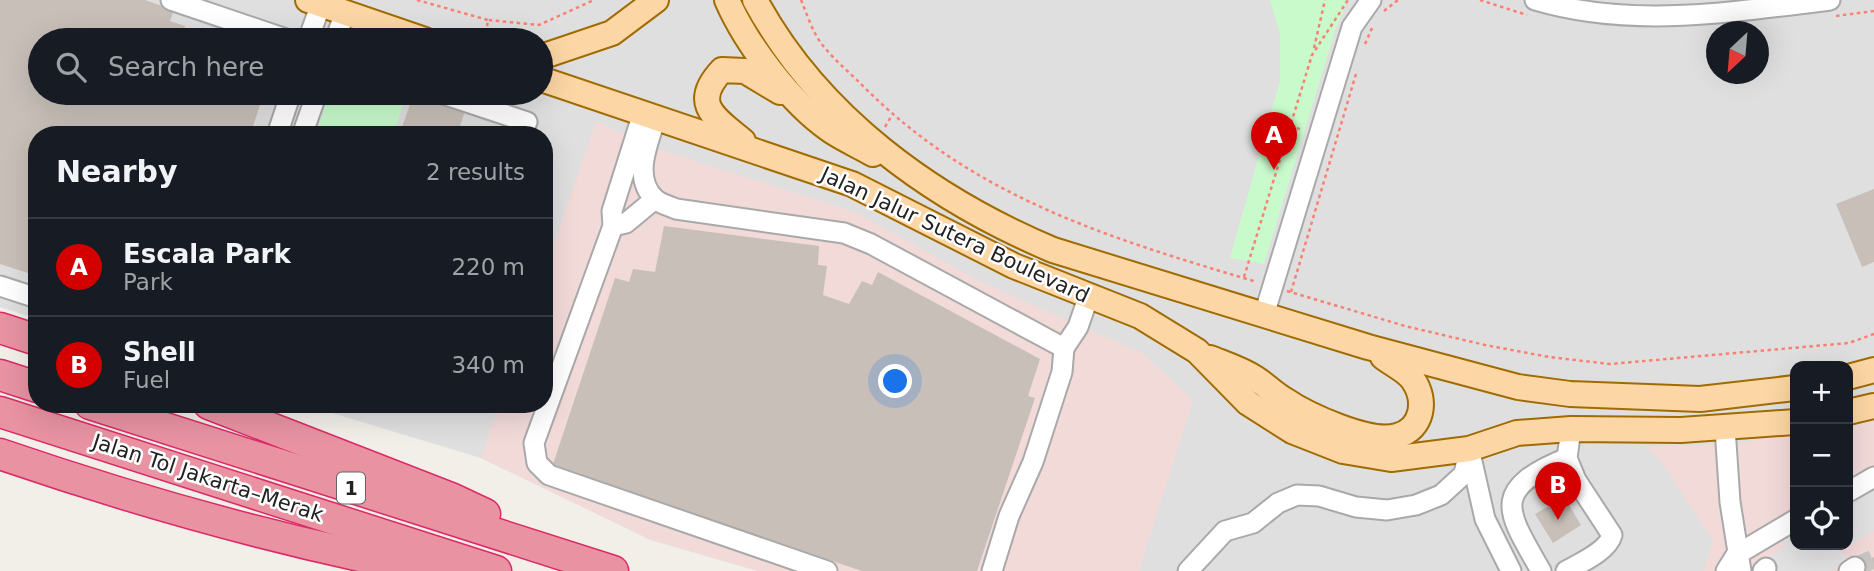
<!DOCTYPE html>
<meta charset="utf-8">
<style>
body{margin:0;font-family:"DejaVu Sans",sans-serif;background:#242831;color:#f1f3f6}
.controls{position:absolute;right:21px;bottom:21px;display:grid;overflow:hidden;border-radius:14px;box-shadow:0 7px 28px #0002}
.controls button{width:63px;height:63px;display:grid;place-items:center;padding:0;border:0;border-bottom:2px solid #363941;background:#171b24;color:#f1f3f6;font:35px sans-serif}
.compass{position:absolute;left:1706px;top:21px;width:63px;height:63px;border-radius:50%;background:#171b24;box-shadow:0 7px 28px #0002;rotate:206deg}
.you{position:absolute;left:896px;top:382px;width:24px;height:24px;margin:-18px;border:5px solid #fff;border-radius:50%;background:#1a73e8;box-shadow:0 0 0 10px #1a73e833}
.badge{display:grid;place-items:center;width:46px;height:46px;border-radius:50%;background:#d40000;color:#fff;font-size:23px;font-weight:700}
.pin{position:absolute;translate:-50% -58px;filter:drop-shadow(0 2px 4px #0008)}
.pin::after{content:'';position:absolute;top:37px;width:24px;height:21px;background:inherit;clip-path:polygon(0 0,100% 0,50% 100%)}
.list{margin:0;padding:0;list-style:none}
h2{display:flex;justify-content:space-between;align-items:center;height:91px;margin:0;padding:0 28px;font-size:30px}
h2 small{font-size:23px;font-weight:400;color:#9ea1a6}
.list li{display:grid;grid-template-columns:46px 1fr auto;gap:21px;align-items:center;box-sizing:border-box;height:98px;padding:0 28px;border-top:2px solid #363941}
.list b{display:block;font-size:26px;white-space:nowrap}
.list p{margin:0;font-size:23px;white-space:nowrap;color:#9ea1a6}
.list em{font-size:23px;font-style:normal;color:#9ea1a6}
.icon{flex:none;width:38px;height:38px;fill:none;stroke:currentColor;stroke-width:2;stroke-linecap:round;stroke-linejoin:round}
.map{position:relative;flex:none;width:1874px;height:571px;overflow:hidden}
.search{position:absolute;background:#171b24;box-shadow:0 7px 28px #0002;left:28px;top:28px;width:525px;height:77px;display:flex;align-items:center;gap:18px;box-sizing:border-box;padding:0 24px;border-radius:38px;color:#9ea1a6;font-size:26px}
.panel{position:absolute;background:#171b24;box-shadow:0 7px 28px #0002;left:28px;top:126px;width:525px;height:287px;border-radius:28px}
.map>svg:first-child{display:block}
.residential{fill:#e0dfdf;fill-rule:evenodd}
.commercial{fill:#f2dad9}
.park{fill:#c8facc}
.parking{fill:#e2e2e2}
.building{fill:#c7bfb8}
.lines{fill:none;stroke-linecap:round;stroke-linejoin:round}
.minor-tunnel{stroke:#c8c6c1;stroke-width:19;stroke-dasharray:19 10;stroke-linecap:butt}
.minor-casing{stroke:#a9a9a9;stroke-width:23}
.major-casing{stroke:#a06b00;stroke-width:28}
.highway-casing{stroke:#dc2a67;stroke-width:33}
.path{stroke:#fa8072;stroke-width:2.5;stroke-dasharray:3.5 3.5;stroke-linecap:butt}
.minor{stroke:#fff;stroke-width:19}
.major{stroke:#fcd6a4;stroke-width:24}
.highway{stroke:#e892a2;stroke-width:30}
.labels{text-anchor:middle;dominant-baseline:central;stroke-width:5;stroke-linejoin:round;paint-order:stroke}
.shield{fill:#fff;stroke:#646464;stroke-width:2}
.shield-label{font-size:19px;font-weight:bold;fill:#222}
.street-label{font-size:21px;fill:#222;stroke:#fff}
</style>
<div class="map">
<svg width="1874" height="571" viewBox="0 0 1874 571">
<rect width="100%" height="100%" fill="#f2efe9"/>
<path class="residential" d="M0,0H1874V571H758L651,540L481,458L302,404H544V135H37V319L0,307ZM1716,32H1758V74H1716ZM40,40H541V93H40ZM1795,366H1848V545H1795Z"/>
<g class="commercial">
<path d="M596,122L658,149L855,212L981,282L1142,353L1193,400L1139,571H758L651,540L481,458L499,404H544V272Z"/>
<path d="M1874,411V571H1704L1713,541L1663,464L1646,447L1740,444L1795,430V545H1848V417Z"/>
</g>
<g class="park">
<path d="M1270,0H1348L1335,31L1264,264L1230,258L1280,81V35Z"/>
<path d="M329,93H388L405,98L395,131L406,135H316Z"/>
</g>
<path class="parking" d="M1874,469V530L1841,551L1847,561L1831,571H1747L1786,546L1772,525L1795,510V545H1848V486Z"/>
<g class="building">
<path d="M0,0H145L174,10L170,21L185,26L181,40H40V93H264L250,135H37V276L0,264Z"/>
<path d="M414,93L465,111L457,135H424L402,127Z"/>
<path d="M1874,189V262L1862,267L1836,204Z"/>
<path d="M664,226L819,246L818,265L827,266L823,295L849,304L862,281L872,285L878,272L1040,359L1028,396L1035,398L977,571H862L552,467L615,278L629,282L633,269L655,272Z"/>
<path d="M1564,497L1581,525L1553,543L1535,514Z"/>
<path d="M1874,557V568L1855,567Z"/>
</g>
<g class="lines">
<path class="minor-tunnel" d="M1855,567L1874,559"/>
<defs>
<g id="minor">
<path d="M171,0L289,40"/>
<path d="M1535,0C1632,29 1732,12 1830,0"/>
<path d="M308,40L321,4"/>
<path d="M335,40L345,13"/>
<path d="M440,93L527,122"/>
<path d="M656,118C648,143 632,178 655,199C660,204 670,206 676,209L844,233L871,244L1064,348"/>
<path d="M277,135L291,93"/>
<path d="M302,135L317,93"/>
<path d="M655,199L626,223L613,226L534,443L537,463L549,475L827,571"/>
<path d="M613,226L612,211L643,113"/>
<path d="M0,286L37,298"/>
<path d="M1264,315L1352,27L1371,0"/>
<path d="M1725,428L1730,502L1741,571"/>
<path d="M1471,457L1485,519L1511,571"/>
<path d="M1848,492L1874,477"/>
<path d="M992,571L1009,516L1033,462L1062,372L1064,348L1078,327L1088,298"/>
<path d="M1188,571L1225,531L1253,523L1278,503L1297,495L1319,496L1356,507L1387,510L1416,505L1441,495L1464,474L1469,449"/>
<path d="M1541,571C1507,511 1489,490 1567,458"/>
<path d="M1566,571C1580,563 1608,551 1612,535L1576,480L1567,458L1571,429"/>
<path d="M1726,571L1736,555L1795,520"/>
<path d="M1763,571L1766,568"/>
<path d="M1849,571L1855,567"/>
</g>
<g id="major">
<path d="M308,0L425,40"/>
<path d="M727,0C746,44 791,103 830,130C843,139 859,146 873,154"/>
<path d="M755,0C818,117 932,199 1053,250L1368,347L1518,387L1570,394L1700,399L1795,388"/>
<path d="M541,57L612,33L656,0"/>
<path d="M541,79L852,184L1014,266L1140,316L1197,351L1248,403L1292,431L1343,451L1391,459L1469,449L1517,433L1571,429L1681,430L1795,422"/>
<path d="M743,141C715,118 690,104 722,70L745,71L780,92"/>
<path d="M1210,358C1225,364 1241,369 1255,378C1265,384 1274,394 1285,400C1307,415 1370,444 1397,436C1423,429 1427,400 1413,380C1407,371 1392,364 1383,357"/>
<path d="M1848,377L1874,370"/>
<path d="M1848,412L1874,406"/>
</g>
<g id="highway">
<path d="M0,328L37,340"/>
<path d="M0,375L37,387"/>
<path d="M90,404L613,571"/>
<path d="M209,404L453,499L485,514"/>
<path d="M0,412L496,571"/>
<path d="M0,454C140,502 287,543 433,571"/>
</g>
</defs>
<use href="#minor" class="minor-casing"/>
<use href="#major" class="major-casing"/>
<use href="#highway" class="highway-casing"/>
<g class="path">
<path d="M417,0L488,20"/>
<path d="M801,0C807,14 812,31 821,43C832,58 849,72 862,85C974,198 1109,238 1257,282"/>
<path d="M1480,0L1527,15"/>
<path d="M1384,11L1398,0"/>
<path d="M1836,16L1874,11"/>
<path d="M485,40L488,20L539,25L594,0"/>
<path d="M1365,44L1372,28"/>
<path d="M1314,48L1325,0"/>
<path d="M1290,126L1303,130"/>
<path d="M885,127L892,115"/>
<path d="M1244,277L1312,55L1348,0"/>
<path d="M1287,291L1405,326L1485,345L1549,357L1610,364L1849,343L1874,334"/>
<path d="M1291,292L1356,74"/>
</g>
<use href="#minor" class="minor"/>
<use href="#major" class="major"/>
<use href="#highway" class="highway"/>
</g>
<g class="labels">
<rect class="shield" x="337" y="472.5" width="28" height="31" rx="5"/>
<g class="shield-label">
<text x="351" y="488">1</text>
</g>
<g class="street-label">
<text transform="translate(955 235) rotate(25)">Jalan Jalur Sutera Boulevard</text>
<text transform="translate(208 478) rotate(18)">Jalan Tol Jakarta–Merak</text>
</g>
</g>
</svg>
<div class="controls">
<button>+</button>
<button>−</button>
<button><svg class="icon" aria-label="locate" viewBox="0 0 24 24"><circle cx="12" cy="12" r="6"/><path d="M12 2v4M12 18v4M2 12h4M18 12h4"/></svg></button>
</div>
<svg class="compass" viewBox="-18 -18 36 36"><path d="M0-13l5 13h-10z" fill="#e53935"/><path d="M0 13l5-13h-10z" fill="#9ea1a6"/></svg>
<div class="you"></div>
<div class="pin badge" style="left:1274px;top:170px">A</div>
<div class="pin badge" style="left:1558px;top:520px">B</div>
<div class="search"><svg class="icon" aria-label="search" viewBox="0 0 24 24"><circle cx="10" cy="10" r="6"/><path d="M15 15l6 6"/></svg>Search here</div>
<section class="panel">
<h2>Nearby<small>2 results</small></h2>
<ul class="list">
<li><span class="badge">A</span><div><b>Escala Park</b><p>Park</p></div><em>220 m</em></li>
<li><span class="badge">B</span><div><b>Shell</b><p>Fuel</p></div><em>340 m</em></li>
</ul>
</section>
</div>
